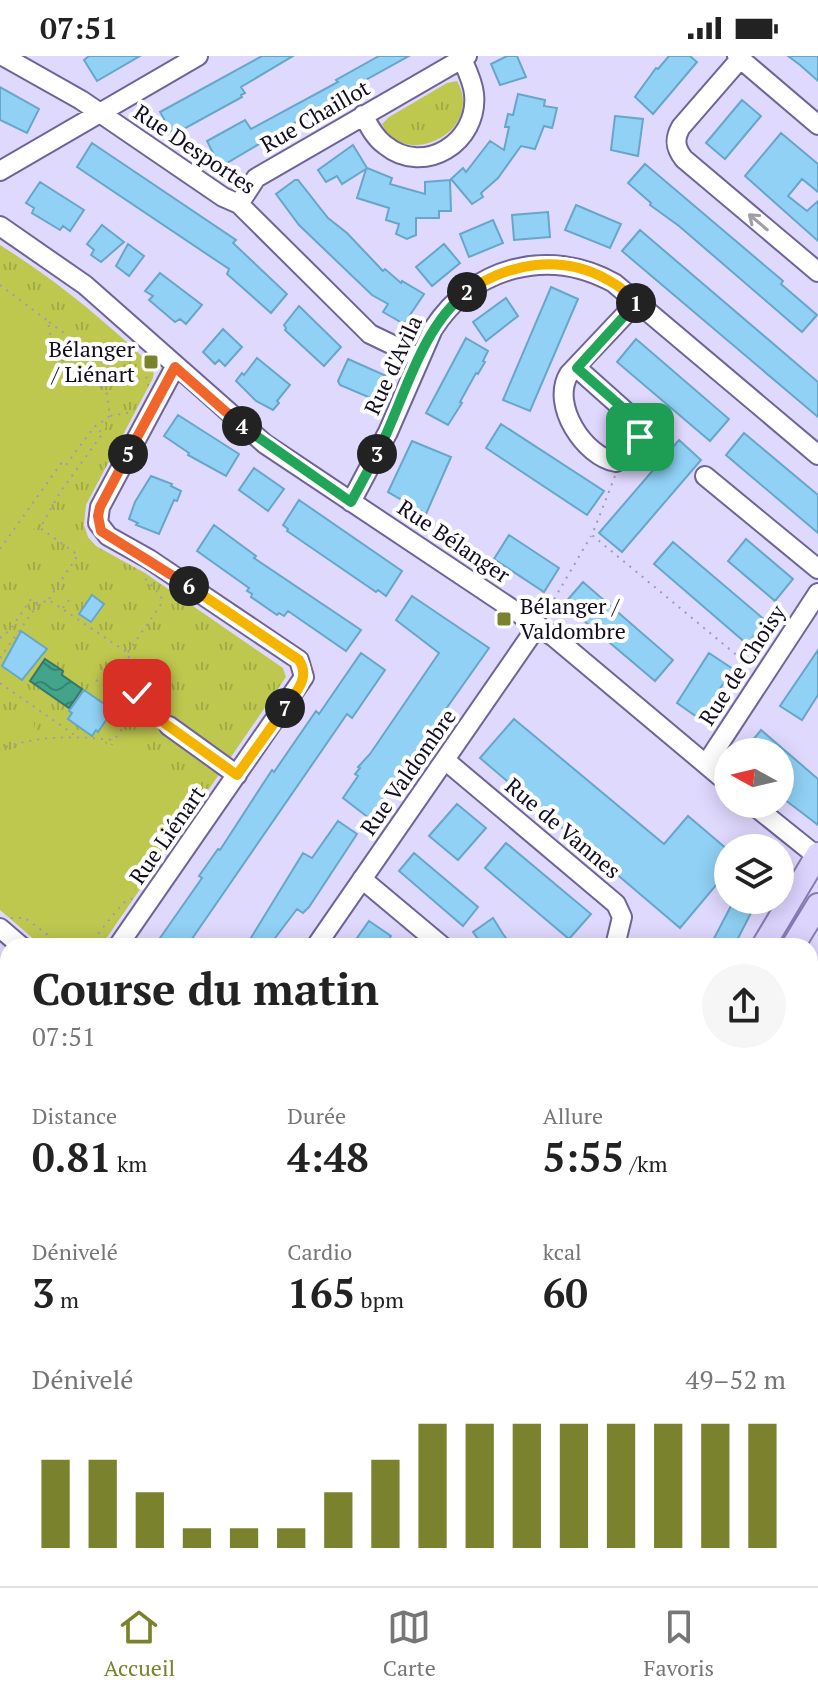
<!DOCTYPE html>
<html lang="fr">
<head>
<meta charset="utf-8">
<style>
  body { margin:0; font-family:"PT Serif",serif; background:#f6f6f6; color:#222; height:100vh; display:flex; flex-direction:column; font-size:30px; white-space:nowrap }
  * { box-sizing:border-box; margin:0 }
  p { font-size:26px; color:#767676 }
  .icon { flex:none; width:44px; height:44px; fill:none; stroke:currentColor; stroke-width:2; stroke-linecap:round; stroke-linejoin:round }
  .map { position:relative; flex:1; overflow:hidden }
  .panel { position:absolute; left:0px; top:882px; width:818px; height:648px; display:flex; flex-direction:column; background:#fff; border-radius:24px 24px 0 0; box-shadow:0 4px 20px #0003 }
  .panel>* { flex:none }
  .needle { width:52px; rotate:278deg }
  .buttons { position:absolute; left:714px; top:682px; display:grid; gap:16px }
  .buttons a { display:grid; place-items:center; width:80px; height:80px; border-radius:50%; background:#fff; box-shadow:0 4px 20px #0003; font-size:40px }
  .pin { position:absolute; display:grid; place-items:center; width:68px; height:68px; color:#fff; margin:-34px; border-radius:16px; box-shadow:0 4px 12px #0006 }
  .km { position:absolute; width:40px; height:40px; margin:-20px; border-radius:50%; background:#222; color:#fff; font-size:22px; line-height:40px; text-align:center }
  .round { display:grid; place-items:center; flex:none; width:84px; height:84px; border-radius:42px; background:#f6f6f6 }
  .head { display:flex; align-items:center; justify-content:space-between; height:136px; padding:0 32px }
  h1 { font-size:44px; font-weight:700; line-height:60px }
  .stats { display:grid; grid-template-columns:repeat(3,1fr); gap:12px; height:136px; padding:8px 32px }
  .stats div { display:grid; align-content:center }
  .stats b { font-size:40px; font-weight:700 }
  .stats small { font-size:22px; font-weight:400 }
  .stats p { font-size:22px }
  .chart { height:224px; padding:16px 32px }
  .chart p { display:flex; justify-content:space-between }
  .chart svg { width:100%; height:144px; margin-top:8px; stroke:#7b822d; stroke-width:6 }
  .status { display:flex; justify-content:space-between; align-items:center; height:56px; padding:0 40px; background:#fff; direction:ltr }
  .status svg { height:22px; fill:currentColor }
  .tabs { display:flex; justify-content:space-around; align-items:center; height:112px; border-top:2px solid #e0e0e0; background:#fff; font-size:22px; color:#767676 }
  .tabs a { display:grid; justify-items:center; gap:4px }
  .tabs .current { color:#7b822d }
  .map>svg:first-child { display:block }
</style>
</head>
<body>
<div class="status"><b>07:51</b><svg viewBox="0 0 49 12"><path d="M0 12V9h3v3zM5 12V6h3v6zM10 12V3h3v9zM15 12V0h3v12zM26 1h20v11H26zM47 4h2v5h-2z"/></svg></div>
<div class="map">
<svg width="818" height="1530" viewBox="0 0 818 1530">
  <defs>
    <pattern id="grass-tufts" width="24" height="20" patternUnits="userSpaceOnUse" patternTransform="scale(2)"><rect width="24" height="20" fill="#bec84f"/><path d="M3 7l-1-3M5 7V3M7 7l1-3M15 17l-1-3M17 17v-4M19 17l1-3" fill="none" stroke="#a2ab45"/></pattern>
    <pattern id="water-waves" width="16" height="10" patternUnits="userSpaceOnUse" patternTransform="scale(2)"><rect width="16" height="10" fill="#42a48b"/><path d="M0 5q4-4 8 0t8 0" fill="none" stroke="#368471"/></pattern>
  </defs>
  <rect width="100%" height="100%" fill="#e0d9fe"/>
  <path fill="url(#grass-tufts)" d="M457,25C486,76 403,115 382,68L389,61L447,27Z
    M0,189C56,224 107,266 154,312L153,322L86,449L84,469L88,481L96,490L145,517L283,612L286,621L101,890H42L0,854Z"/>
  <path fill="#bec84f" d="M0,233L94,301L106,371L19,495L0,500Z
    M32,656L36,679L0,686V662Z
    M71,681C131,688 158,706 196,750L93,890H47L0,852V697L30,687Z"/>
  <path fill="url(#water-waves)" stroke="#34776c" stroke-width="2" d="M45,603L63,615L62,619L82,633L69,652L30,625Z"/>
  <path fill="#90d1f5" stroke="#67a6c9" stroke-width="2" d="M89,0H140L97,25L84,4Z
    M262,0H293L241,31L245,37L241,39L242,41L173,79L160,56Z
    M379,0H409L335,41L338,45L311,60L310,58L220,111L207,85L245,64L251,73L338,26L336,24Z
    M507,0H517L526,21L500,29L491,8Z
    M669,0H690L697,6L653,58L635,41L656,12L658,13Z
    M788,0H818V25L800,9Z
    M0,31L39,53L27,77L0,64Z
    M518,38L545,44L544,50L557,52L553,69L552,72L544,70L535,93L521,90L498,122L481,137L483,141L472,148L451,123L463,112L466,116L490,85L504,94L509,71H505L508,58L513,59Z
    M742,44L761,60L725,103L706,87Z
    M615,60L643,63L638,100L611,94Z
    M781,77L818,108V136L802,123L788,140L807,155L818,145V185L745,120Z
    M92,87L236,184L233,187L287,238L271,257L227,218L229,213L77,111Z
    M353,89L367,112L392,122L390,128L425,138V126L450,124L451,155H439V162H416V179L407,183L396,178L399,168L386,164L389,152L357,142L366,113L342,128L337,120L326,126L318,114Z
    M645,108L783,225L781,228L817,259L802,276L679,170L650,149L651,147L628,127Z
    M295,124H298L328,162L347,177L383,215L385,213L401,227L402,225L424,238L404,268L383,256L388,248L372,239L299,169L276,138Z
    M40,126L84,154L70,175L63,170L60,174L32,157L34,152L26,147Z
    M576,149L621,168L610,192L565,174Z
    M548,156L550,181L514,184L512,159Z
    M493,164L503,187L469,201L460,178Z
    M102,169L124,186L101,206L91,199L94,194L87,188Z
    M640,174L818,326V361L622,195Z
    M128,188L144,200L129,220L116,210Z
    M444,188L460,207L432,230L416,211Z
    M160,217L202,249L186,268L180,263L175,266L149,244L153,240L145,235Z
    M551,231L578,243L530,355L503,344Z
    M506,242L518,260L486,285L473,266Z
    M299,250L341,291L324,310L285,274L286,272L284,269Z
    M223,273L242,291L225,310L219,304L215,308L203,296Z
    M466,282L488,295L483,305L485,306L478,318L476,317L460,346L462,347L448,369L426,357Z
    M636,283L729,363L710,385L617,306Z
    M257,302L290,329L277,345L279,347L273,354L256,345L236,325L242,317L244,319Z
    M348,303L391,322L380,346L340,329L338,325Z
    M178,359L239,398L226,420L188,399L189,397L164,380Z
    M501,368L604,435L587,459L486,392Z
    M744,377L818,439V477L726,399Z
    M679,384L701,404L622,496L599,477Z
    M412,385L451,401L426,458L388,436Z
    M254,412L284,433L268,455L239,434Z
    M151,420L172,428L171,430L181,435L177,445L174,444L159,478L136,469L138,467L129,463L135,446Z
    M299,444L402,515L386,540L378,534L376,536L287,475L288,473L283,469Z
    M214,469L256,500L254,502L361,574L346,595L288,555L284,560L279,557L277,559L251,541L252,538L247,535L249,532L197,495Z
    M509,479L559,512L544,536L494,503Z
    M746,483L793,523L775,545L728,505Z
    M673,486L766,565L747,588L654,508Z
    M583,526L673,604L655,625L564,548Z
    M92,539L104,548L91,566L79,558Z
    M412,540L489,592L369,762L343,742L358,720L355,718L360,712L358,711L370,698L439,597L396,564Z
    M21,575L47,593L22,624L2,610Z
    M818,594V639L802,664L780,650Z
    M361,597L385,614L352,662L347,658L187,890H171L160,882L202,822L199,820L218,793L220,794L272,714L274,716L316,655L319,658Z
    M709,597L733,613L700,663L677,647Z
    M84,634L113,654L98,676L96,674L92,680L68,663L72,657L69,655Z
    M514,663L664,788L688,760L728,794V815L680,872L480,702Z
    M761,674L818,723V769L780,740V696H743Z
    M457,748L486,772L458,804L429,780Z
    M338,765L357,778L309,851L303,857L297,853L269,890H246L303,797L312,802Z
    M506,787L591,858L569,883L485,812Z
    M414,797L478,851L463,870L399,815Z
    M732,848L751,857L734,890H710Z
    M493,862L503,878L512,890H483L473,876Z
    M369,865L391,880L384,890H370L357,882Z"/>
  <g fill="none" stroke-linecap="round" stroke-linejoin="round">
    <g stroke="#6f6398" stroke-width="22">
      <path id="minor" d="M3,0L81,44L223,141L239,148L370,278L420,302
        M737,0L818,69
        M740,3L681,71C674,83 675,92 684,103L818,216
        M363,59C369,70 375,82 385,89C424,121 479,86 474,38C473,26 467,14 462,3
        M0,115L198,0
        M239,148L256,122L467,0
        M0,170L85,229L265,388L554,581L728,727
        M577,312L642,370L644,374L616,406C585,401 550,349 569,318L637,246
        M705,420L818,513
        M351,446L388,376L433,273C474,210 549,191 614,227L818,399
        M169,670L237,719
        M445,704L616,848L622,861L615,890
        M706,708L818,537
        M752,748L818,801
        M362,823L442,890
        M0,872L21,890
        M118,890L304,621L299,604L149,503L108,480L98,467L100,451L175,311
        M316,890L538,569
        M0,1109L8,1098
        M810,1323L818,1279
        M0,1351L8,1339
        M238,1522L250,1530
        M40,1530L45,1522
        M457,1530L459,1522
        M771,1530L773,1522"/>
    </g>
    <g stroke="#877cb1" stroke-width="26">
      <path id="major" d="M763,890L818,798
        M793,890L818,849
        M610,1530L611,1522
        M636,1530L637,1522"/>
    </g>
    <path stroke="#a09aba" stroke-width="2" stroke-dasharray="2 6" stroke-linecap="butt" d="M0,229L48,265L53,298L106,334
      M49,266L130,325
      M102,305L110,360L132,356
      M106,328L151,321
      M615,420L592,479L751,611
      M0,493L62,406L66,409L94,371L110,360
      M49,543L78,499L40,472L61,435L103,377L94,371
      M63,552L72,540
      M546,557L591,480
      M0,582L10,574L31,543L38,548
      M128,596L162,547L161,540L143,520
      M0,602L38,548L49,544L128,597L139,649L114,684C74,680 38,679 0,693
      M96,624L136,652
      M0,627L76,680
      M140,649L158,662
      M11,862H25L63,890
      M93,884L101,890
      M88,890L123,847L133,842"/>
    <use href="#minor" stroke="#fff" stroke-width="18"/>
    <use href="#major" stroke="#ddd4fe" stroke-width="22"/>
  </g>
  <defs><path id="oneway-shaft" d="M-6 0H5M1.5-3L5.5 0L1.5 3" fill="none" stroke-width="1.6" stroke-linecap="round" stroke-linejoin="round" transform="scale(2)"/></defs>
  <use stroke="#a19ea7" href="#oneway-shaft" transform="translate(758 166) rotate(-140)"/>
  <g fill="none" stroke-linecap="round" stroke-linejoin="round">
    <g stroke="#fff" stroke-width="16">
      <path id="split-1" d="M636,247L577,312L640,367L644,374L640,381"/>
    </g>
    <g stroke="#fff" stroke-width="16">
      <path id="split-2" d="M467,236C509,206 562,198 608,224C619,230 631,239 636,247"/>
    </g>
    <g stroke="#fff" stroke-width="16">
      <path id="split-3" d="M377,398C404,345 420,272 467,236"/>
    </g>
    <g stroke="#fff" stroke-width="16">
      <path id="split-4" d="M242,370L351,446L377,398"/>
    </g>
    <g stroke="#fff" stroke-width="16">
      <path id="split-5" d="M128,398L175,311L242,370"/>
    </g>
    <g stroke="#fff" stroke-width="16">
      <path id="split-6" d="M128,398L100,451L98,460L101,475L189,530"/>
    </g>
    <g stroke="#fff" stroke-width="16">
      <path id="split-7" d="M189,530L299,604C311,622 295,637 285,652"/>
    </g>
    <g stroke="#fff" stroke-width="16">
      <path id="split-8" d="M137,637L139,649L237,719L285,652"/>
    </g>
    <use href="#split-1" stroke="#22a559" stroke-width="10"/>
    <use href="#split-2" stroke="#f5b400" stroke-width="10"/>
    <use href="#split-3" stroke="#22a559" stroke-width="10"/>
    <use href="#split-4" stroke="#22a559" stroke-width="10"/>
    <use href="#split-5" stroke="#f0652b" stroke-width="10"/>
    <use href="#split-6" stroke="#f0652b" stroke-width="10"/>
    <use href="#split-7" stroke="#f5b400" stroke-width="10"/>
    <use href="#split-8" stroke="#f5b400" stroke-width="10"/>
  </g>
  <g fill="#7b822d" stroke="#fff" stroke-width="3">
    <rect x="143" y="298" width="16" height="16" rx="4"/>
    <rect x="496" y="555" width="16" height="16" rx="4"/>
  </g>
  <g text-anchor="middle" stroke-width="8" stroke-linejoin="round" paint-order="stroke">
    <g font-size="22" fill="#130d22" stroke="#fff">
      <text transform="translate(315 60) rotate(-30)" y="8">Rue Chaillot</text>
      <text transform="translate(195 93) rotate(34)" y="8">Rue Desportes</text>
      <text transform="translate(393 309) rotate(-65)" y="8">Rue d'Avila</text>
      <text transform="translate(454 485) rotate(34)" y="8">Rue Bélanger</text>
      <text transform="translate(742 609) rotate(-57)" y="8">Rue de Choisy</text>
      <text transform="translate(408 716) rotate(-55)" y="8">Rue Valdombre</text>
      <text transform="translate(563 772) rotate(40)" y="8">Rue de Vannes</text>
      <text transform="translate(167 779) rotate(-55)" y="8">Rue Liénart</text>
    </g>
    <g font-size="22" fill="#130d22" stroke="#fff" text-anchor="end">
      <text x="135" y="301">Bélanger<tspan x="135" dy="25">/ Liénart</tspan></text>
      <text x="520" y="558" text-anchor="start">Bélanger /<tspan x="520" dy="25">Valdombre</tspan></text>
    </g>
  </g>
</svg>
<div class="buttons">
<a><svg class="needle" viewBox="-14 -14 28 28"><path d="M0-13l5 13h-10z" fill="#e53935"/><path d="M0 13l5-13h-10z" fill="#767676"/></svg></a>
<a><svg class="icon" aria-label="layers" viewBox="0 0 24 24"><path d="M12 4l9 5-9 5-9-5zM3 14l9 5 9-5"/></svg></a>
</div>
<div class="pin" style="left:640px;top:381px;background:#1e9e55"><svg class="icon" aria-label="arrive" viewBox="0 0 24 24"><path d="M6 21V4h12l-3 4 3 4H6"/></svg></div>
<div class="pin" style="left:137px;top:637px;background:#d93025"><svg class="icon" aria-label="check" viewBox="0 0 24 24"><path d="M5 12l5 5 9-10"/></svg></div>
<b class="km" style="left:636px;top:247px">1</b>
<b class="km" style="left:467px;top:236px">2</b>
<b class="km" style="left:377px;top:398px">3</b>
<b class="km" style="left:242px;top:370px">4</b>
<b class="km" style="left:128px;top:398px">5</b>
<b class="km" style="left:189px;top:530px">6</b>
<b class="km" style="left:285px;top:652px">7</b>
<section class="panel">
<div class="head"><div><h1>Course du matin</h1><p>07:51</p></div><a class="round"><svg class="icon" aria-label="share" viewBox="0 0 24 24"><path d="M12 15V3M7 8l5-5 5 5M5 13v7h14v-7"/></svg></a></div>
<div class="stats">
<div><p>Distance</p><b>0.81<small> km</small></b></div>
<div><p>Durée</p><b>4:48</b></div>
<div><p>Allure</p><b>5:55<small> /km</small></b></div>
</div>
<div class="stats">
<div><p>Dénivelé</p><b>3<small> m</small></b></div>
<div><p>Cardio</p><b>165<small> bpm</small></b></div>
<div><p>kcal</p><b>60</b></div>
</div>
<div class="chart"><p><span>Dénivelé</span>49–52 m</p>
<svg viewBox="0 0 160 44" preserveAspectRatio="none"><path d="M5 44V17M15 44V17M25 44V27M35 44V38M45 44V38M55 44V38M65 44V27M75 44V17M85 44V6M95 44V6M105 44V6M115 44V6M125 44V6M135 44V6M145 44V6M155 44V6"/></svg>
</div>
</section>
</div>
<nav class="tabs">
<a class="current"><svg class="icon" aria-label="home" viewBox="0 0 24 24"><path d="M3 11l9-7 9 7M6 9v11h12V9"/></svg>Accueil</a>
<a><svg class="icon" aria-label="map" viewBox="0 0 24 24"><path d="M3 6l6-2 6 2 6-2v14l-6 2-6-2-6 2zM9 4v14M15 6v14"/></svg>Carte</a>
<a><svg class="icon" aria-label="saved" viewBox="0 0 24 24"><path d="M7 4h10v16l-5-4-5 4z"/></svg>Favoris</a>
</nav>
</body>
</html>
